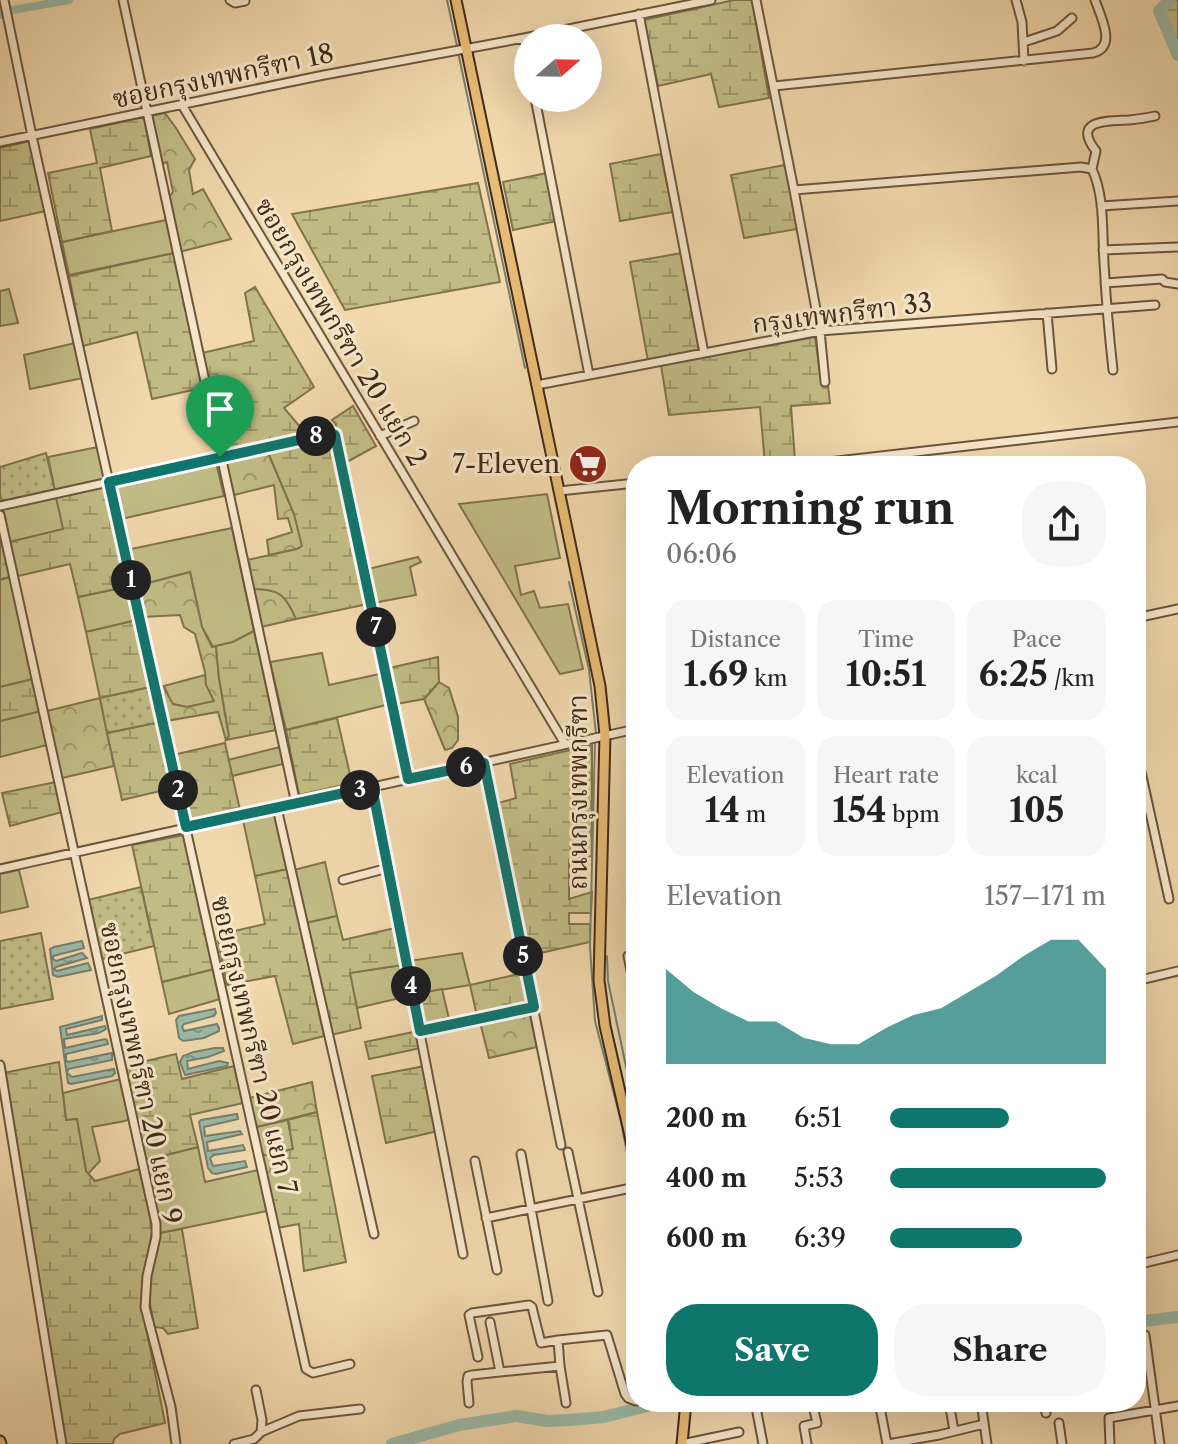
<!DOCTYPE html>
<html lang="en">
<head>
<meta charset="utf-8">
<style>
  body { margin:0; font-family:"Libre Caslon Text","Noto Serif Thai",serif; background:#f6f6f6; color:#222; height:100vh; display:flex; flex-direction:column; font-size:30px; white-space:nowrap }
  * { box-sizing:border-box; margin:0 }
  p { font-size:26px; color:#767676 }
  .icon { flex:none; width:44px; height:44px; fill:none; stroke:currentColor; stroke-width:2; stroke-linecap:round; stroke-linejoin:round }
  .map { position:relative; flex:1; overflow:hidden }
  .side { position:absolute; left:626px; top:456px; width:520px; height:956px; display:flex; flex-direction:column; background:#fff; border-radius:32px; box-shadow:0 8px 32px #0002 }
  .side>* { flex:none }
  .needle { width:52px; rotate:70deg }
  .controls { position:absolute; left:514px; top:24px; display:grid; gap:16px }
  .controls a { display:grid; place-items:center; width:88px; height:88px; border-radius:50%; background:#fff; box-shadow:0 8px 32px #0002; font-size:40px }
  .pin { position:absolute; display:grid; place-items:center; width:68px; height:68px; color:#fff; margin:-82px -34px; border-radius:50% 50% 50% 0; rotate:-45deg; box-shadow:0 0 8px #0007 }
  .pin .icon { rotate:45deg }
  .km { position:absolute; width:40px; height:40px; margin:-20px; border-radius:50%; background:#222; color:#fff; font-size:22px; line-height:40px; text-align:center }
  .round { display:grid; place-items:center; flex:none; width:84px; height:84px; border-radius:32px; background:#f6f6f6 }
  .head { display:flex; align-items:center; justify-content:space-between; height:136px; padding:0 40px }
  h1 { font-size:44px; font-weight:700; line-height:60px }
  .figures { display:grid; grid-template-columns:repeat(3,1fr); gap:12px; height:136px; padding:8px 40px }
  .figures div { display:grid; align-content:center; border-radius:20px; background:#f6f6f6; text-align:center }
  .figures b { font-size:34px; font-weight:700 }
  .figures small { font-size:22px; font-weight:400 }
  .figures p { font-size:22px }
  .chart { height:224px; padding:16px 40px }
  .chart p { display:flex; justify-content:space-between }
  .chart svg { width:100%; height:144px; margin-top:8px; fill:#0f766e; opacity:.7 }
  .action { display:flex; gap:16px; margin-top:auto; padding:16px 40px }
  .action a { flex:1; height:92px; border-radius:32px; background:#0f766e; color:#fff; font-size:32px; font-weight:700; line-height:92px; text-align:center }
  .action a+a { background:#f6f6f6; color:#222 }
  ul { padding:0 40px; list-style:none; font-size:26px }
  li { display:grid; grid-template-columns:128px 96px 1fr; align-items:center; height:60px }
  li i { height:20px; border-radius:10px; background:#0f766e }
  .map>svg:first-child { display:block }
</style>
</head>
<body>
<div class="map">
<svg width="1178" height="1444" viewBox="0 0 1178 1444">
  <defs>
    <pattern id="forest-crowns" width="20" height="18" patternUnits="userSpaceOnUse" patternTransform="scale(2)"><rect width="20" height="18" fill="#c1bc85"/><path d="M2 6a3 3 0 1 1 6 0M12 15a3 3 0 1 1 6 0" fill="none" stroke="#9e996c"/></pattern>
    <pattern id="wetland-marsh" width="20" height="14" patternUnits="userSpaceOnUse" patternTransform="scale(2)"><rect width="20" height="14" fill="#c1bc85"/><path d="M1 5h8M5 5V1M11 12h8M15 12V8" fill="none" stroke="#9e996c"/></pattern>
    <pattern id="park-dots" width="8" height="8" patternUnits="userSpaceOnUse" patternTransform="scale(2)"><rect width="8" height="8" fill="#c1bc85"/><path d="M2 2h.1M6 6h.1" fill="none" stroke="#9e996c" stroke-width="1.8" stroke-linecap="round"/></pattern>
    <pattern id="water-ripples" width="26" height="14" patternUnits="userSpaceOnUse" patternTransform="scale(2)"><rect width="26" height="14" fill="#9bbaa8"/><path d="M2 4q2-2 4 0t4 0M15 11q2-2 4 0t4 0" fill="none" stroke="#809788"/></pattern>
  </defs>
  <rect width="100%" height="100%" fill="#f1d8ad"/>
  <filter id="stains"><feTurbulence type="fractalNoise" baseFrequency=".0025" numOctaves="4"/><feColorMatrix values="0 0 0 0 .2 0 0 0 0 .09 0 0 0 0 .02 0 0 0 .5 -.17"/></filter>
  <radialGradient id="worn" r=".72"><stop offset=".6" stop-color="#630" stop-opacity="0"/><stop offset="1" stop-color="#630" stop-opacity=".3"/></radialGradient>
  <path fill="#c1bc85" stroke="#81734e" stroke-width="2" d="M166,220L174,253L69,275L62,242Z
    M9,289L18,323L0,326V291Z
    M75,343L83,378L30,389L24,355Z
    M98,447L105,475L102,481L55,491L48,457Z
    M216,463L224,496L121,519L113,485Z
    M547,494L560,558L515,566L521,595L534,591L540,608L568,604L583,669L560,674L459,504Z
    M56,497L64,529L10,542L3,508Z
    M232,528L254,631L233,642L213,647L202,627L190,572L137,586L131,549Z
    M418,557L421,562L410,567L416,595L373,603L368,569Z
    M10,577L33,679L0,687V580Z
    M130,586L137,620L86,632L78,597Z
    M322,653L329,685L384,673L390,704L286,730L270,662Z
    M205,675L207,685L215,702L187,707L172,704L164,686Z
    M41,711L47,745L0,757V721Z
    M280,747L283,764L232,776L228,760Z
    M275,812L288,869L255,876L243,820Z
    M325,862L337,916L306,923L294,870Z
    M19,870L28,907L0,913V874Z
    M462,953L470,985L417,994L409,961Z
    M402,965L409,996L357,1008L349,973Z
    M214,969L220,999L169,1014L162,982Z
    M121,1079L130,1119L125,1121L92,1127L100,1161L88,1174L86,1171L76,1119L66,1121L63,1093Z
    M288,1120L293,1149L262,1156L256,1127Z
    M198,1147L205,1182L258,1170L267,1211L160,1233L146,1160Z"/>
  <path fill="url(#forest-crowns)" stroke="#81734e" stroke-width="2" d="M165,113L176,128L195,159L189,170L193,194L203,189L231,239L179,252L167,200L173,192L167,162L160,164L149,116Z
    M267,450L294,514L302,542V546L297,549L269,555L267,540L292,532L288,518L278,519L274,485L234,495L225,459Z
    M190,572L202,627L212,647L216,646L219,678L229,736L226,740L218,712L166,721L157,689L163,686L173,704L187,707L214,701L206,685L205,672L195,634L184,627L180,615L143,617L137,586Z
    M253,589C279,588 286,595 296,619L261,627Z
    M439,682L449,688L458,717V740L452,748L445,750L424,699Z
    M100,698L114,766L62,778L47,711Z
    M529,1011L537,1047L489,1058L480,1022Z
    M312,1082L317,1112L256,1127L249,1098Z"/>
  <path fill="url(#wetland-marsh)" stroke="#81734e" stroke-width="2" d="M734,0H752L769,98L719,107L711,74L658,86L644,20Z
    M1176,0H1178V46L1165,17L1164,10Z
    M144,117L151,156L100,168L112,231L62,242L48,173L97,163L90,129Z
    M30,141L46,211L0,221V148Z
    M661,154L673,212L620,221L610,164Z
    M785,165L797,229L744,238L731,175Z
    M547,173L557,221L513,230L503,182Z
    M478,183L500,282L345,310L292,214Z
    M174,253L202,388L152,399L137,332L83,346L69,276Z
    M682,253L699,350L648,361L630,262Z
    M255,287L314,387L284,408L307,435L229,452L222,450L202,353L254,341L245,293Z
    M815,337L822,386H828L830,403L791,406L795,461L765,464L760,407L669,415L661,365Z
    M353,406L376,446L345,463L335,431L336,424L332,420Z
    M329,437L334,440L368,604L296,619C286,595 279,589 253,589L247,560L297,549L302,546L294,514L267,450Z
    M107,485L130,586L78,597L70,564L18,576L10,542L63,529L56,497Z
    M137,620L151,687L100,698L86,632Z
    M254,631L276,730L226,740L229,736L219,678L216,646L233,642Z
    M438,657L439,682L424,699L396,704L389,668Z
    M33,679L41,711L0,721V687Z
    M337,718L352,783L299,795L286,730Z
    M160,722L173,788L122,800L107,733Z
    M225,743L240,810L188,820L173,755Z
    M592,745V856L569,860V899L592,892L591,913H569V924H590V942L527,956L495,804L516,798L510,764Z
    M56,782L62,812L10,826L2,793Z
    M184,835L214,969L162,982L132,845Z
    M288,869L324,1036L293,1044L275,976L227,985L217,935L265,924L255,876Z
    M337,916L343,940L395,928L402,965L350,973L361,1028L331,1035L306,923Z
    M523,973L529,1006L477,1016L470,985Z
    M442,989L450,1023L424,1027L417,994Z
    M418,1031L421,1048L369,1059L365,1042Z
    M176,1054L182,1079L234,1066L243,1103L190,1115L198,1147L146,1160L125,1066Z
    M59,1062L66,1120L77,1119L86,1171L95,1181L139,1169L153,1227L142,1285V1307L165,1423L120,1434L114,1439L113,1444H64L3,1073Z
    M425,1066L438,1131L386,1143L372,1076Z
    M317,1112L346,1262L304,1271L299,1224L277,1228L262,1156L293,1149L288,1120Z
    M182,1229L198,1328L168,1334L163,1328L154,1327L148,1292L151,1266L160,1233Z"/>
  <path fill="url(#park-dots)" stroke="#81734e" stroke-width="2" d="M46,453L55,491L2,502L0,494V467Z
    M0,536L10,577L0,579Z
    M151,687L160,722L107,733L100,698Z
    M141,887L154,946L102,959L88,900Z
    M41,933L53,999L0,1009V941Z"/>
  <path fill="url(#water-ripples)" stroke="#77806e" stroke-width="2" d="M82,941L84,948L53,956V959L56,961L82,953L87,958L56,967L54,969L57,971L88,963L91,970L58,977L53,975L50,949L54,947Z
    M215,1009L216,1013L214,1016L184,1024L182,1027L184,1031L217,1024L219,1028V1031L204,1038L183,1041L179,1038L176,1020L179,1016Z
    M102,1016V1020L66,1029L67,1035L105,1026L106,1029L99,1033L64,1039L65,1048L105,1039L107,1040L108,1044L66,1054V1060L68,1062L112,1053V1060L68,1069L67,1073L72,1077L114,1069L115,1073L112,1076L71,1084L68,1083L60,1027Z
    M215,1048H223L224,1051L208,1057L187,1061L188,1069L219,1061L228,1063L227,1066L185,1075L180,1062L183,1056L194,1052Z
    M237,1114L238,1119L204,1127L205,1136L240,1131L242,1134L207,1142L208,1151L243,1145L245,1150L214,1155L210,1158L213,1166L245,1161L247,1167L216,1174L212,1173L208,1168L199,1122L201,1120Z"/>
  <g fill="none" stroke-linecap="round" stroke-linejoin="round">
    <path stroke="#77806e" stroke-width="2" d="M447,0L457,46
      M458,52L525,368
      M569,582L589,670L596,734
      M595,741L590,947L595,1021L621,1121L633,1185
      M607,956L608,981L636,1114
      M634,1192L636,1200"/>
    <path stroke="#9bbaa8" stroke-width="8" d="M0,15L13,10L69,0"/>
    <path stroke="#9bbaa8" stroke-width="12" d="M1170,0L1159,11L1178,55
      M1136,1322L1178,1317
      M392,1444L459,1425L517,1416L547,1421L569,1420L604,1417L651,1405L655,1402"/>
    <g stroke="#6d563c" stroke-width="11">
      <path id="minor" d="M4,0L32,136L306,1369L313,1373L350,1364
        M123,0L296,804
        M230,0L235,3L245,1
        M756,0L794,190L820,331L825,382
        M1016,0L1022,22L1024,61
        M639,14L704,353
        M524,38L528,59
        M1024,42L1057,31L1072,18
        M774,86L1093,53C1117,47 1101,17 1095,0
        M535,98L589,375
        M182,105L565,744
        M0,142L324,75L524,38L711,0
        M1092,169L1096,151C1071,119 1108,121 1129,120C1138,119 1146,118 1155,116
        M794,190L1081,167L1092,169C1105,197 1102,232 1104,263C1106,299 1109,334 1113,370
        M1101,206L1178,201
        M1103,250L1177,247
        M1105,283L1162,279L1165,282L1178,284
        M1047,313L1052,369
        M537,385L820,331L1155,305
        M380,436L414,421
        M793,466L1178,422
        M559,491L636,483
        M0,506L331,433L335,435L408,779
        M0,515L156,1224V1237L147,1276L145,1307L171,1407L176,1444
        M1136,618L1178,609
        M1136,749L1169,899
        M484,763L561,1145
        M372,787L463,1254
        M277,808L374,1234
        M0,869L636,729
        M343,880L388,868
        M636,952L628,956L636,996
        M1136,981L1178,971
        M420,1031L534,1007
        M0,1065L62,1444
        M568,1152L598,1292
        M521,1154L548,1301
        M475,1161L497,1270
        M486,1218L636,1187
        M1136,1265L1178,1255
        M490,1322L500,1372L560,1366L558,1340L607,1335L625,1394L628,1398L636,1401
        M1145,1335L1160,1444
        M478,1357L469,1315L472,1313L529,1305L532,1307L541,1343L558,1340
        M560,1366L566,1403
        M755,1402L763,1444
        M879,1402L887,1444
        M949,1402L954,1431
        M981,1402L987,1444
        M1044,1402L1046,1413
        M469,1403L467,1382L468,1376L472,1375L500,1372
        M1059,1423L1062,1444
        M261,1432L299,1416L360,1409
        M234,1444L254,1439L261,1432L262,1420L256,1390
        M682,1444L739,1432
        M807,1444L804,1426L817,1423L812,1402
        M888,1444L939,1435L984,1424
        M1110,1444L1109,1418L1178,1406"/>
    </g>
    <g stroke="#412a17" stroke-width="13">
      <path id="major" d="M456,0L600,686L605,735L599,980L605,1026L636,1162
        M0,1441L1,1444
        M682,1444L686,1402"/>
    </g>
    <use href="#minor" stroke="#f6e6ca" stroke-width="7"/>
    <use href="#major" stroke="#e8bc76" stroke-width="9"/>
  </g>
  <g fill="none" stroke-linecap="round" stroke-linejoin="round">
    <g stroke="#fff" stroke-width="16">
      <path id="route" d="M331,433L335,435L336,440L408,779L484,763L534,1007L420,1031L372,787L186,827L109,482Z"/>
    </g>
    <use href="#route" stroke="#0f766e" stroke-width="10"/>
  </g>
  <defs>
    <g id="supermarket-disc" transform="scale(2)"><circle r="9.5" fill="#8f2418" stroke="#f6e6ca"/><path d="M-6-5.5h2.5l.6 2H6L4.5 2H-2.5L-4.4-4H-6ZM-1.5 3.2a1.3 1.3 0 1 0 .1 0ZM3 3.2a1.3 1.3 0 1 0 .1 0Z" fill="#fff"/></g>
  </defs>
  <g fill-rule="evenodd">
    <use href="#supermarket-disc" x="588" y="464"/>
  </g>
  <g text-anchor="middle" stroke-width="6" stroke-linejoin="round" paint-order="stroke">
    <g font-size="26" fill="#412a17" stroke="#f6e6ca">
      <text transform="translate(223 76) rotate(-12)" y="9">ซอยกรุงเทพกรีฑา 18</text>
      <text transform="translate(842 313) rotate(-7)" y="9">กรุงเทพกรีฑา 33</text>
      <text transform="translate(341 332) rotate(59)" y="9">ซอยกรุงเทพกรีฑา 20 แยก 2</text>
      <text transform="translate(578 792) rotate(-90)" y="9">ถนนกรุงเทพกรีฑา</text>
      <text transform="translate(254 1045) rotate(77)" y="9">ซอยกรุงเทพกรีฑา 20 แยก 7</text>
      <text transform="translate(141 1073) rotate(78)" y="9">ซอยกรุงเทพกรีฑา 20 แยก 9</text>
    </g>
    <g font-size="26" fill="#412a17" stroke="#f6e6ca" text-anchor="end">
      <text x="560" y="473">7-Eleven</text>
    </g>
  </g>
  <rect width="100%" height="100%" filter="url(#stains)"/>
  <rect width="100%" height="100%" fill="url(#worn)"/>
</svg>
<div class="controls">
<a><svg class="needle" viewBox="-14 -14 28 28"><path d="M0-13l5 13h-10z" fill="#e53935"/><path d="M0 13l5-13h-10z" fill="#767676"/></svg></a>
</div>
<div class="pin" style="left:220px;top:457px;background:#1e9e55"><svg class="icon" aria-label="arrive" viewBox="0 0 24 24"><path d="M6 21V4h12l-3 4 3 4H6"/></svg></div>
<b class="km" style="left:131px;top:580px">1</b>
<b class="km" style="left:178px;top:790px">2</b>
<b class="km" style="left:360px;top:790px">3</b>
<b class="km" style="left:411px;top:986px">4</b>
<b class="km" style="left:523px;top:956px">5</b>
<b class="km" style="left:466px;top:767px">6</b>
<b class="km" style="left:376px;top:627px">7</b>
<b class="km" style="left:316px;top:436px">8</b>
<section class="side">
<div class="head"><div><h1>Morning run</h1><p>06:06</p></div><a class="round"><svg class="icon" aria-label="share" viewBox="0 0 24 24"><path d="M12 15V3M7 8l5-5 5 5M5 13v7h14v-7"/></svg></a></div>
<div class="figures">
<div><p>Distance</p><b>1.69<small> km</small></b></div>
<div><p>Time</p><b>10:51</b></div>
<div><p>Pace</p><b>6:25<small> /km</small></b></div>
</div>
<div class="figures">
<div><p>Elevation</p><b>14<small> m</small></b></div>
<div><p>Heart rate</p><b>154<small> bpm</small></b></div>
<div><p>kcal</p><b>105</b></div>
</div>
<div class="chart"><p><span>Elevation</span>157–171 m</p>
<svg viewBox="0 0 160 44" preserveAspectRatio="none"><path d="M0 44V15L10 22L20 27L30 31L40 31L50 36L60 38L70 38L80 33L90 29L100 27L110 22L120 17L130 11L140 6L150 6L160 15V44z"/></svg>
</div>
<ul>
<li><b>200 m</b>6:51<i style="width:55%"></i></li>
<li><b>400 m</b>5:53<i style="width:100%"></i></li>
<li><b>600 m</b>6:39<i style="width:61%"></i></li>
</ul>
<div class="action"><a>Save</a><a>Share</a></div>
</section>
</div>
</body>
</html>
